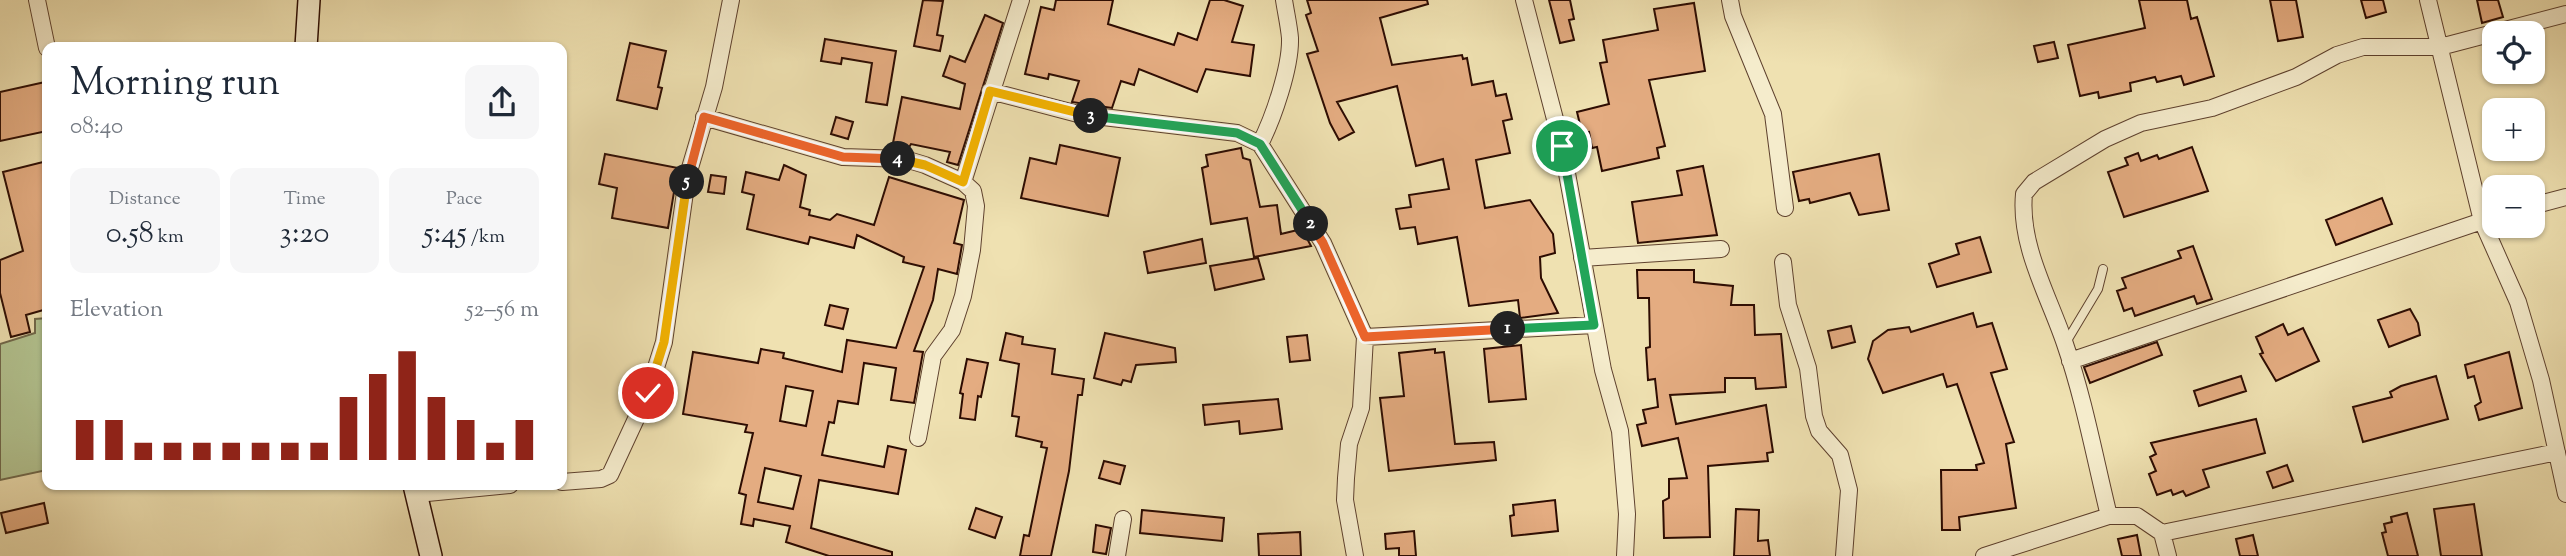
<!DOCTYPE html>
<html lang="en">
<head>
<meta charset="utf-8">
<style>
  body { margin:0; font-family:"Sorts Mill Goudy",serif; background:#f6f6f7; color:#1f2937; height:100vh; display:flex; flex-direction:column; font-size:26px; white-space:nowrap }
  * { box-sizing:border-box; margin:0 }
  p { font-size:23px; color:#747a83 }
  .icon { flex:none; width:38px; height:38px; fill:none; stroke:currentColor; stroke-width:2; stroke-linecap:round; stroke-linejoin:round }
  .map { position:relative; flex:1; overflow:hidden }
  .details { position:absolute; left:42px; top:42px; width:525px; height:448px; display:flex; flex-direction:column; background:#fff; border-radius:14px; box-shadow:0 2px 5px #0004 }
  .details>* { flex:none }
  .controls { position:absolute; left:2482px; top:21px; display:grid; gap:14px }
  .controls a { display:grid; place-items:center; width:63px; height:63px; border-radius:14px; background:#fff; box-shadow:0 2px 5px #0004; font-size:35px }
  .pin { position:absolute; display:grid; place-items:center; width:60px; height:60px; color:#fff; margin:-30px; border:4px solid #fff; border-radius:50%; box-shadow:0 2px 7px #0007 }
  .km { position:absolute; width:35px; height:35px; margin:-18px; border-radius:50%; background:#222; color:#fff; font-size:19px; line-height:35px; text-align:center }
  .round { display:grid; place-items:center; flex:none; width:74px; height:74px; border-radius:14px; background:#f6f6f7 }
  .summary { display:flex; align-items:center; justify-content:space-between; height:119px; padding:0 28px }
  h1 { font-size:38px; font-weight:600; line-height:52px }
  .stats { display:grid; grid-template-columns:repeat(3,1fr); gap:10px; height:119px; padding:7px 28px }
  .stats div { display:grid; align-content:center; border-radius:14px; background:#f6f6f7; text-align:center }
  .stats b { font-size:30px; font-weight:600 }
  .stats small { font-size:19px; font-weight:400 }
  .stats p { font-size:19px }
  .chart { height:196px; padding:14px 28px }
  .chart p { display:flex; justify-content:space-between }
  .chart svg { width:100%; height:126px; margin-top:7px; stroke:#8f2418; stroke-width:6 }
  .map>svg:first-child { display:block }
</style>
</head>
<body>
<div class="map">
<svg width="2566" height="556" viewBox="0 0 2566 556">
  <rect width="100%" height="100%" fill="#efe1b1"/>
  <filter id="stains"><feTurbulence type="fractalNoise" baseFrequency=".00286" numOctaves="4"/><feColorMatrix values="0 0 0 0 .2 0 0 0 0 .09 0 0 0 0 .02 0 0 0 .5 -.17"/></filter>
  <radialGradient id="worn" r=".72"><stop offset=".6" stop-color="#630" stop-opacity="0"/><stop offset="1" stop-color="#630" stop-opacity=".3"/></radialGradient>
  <path fill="#b3c491" stroke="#70684a" stroke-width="2" d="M47,318V470L0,480V344L35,333V319Z"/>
  <path fill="#e4ac81" stroke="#2d0c02" stroke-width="2" fill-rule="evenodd" d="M923,0L943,1L937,35L943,36L940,51L914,46Z
    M1056,0H1113L1108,24L1174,45L1178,33L1197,40L1210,0H1224L1243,6L1232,42L1254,45L1250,76L1206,69L1197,92L1139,69L1134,85L1121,81L1112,108L1072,102L1079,81L1049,74L1048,79L1025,74L1041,7L1054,10Z
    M1307,0H1427L1428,4L1380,18L1392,65L1462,55L1463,59L1467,58L1472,85L1493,81L1496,96L1506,94L1512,119L1503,121L1510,153L1476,160L1485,208L1530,200L1553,234L1555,253L1540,257L1541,278L1558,313L1520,318L1518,300L1469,306L1457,237L1418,244L1415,227L1400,229L1396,209L1411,207L1409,195L1449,189L1443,159L1416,166L1397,86L1337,102L1354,132L1339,140L1330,123L1307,54L1318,51L1306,15L1311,13Z
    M1549,0H1570L1574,19L1569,20L1574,40L1560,43Z
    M2139,0H2187L2191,19L2197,17L2214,76L2184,85L2181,76L2157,82L2155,77L2130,83L2131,91L2099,98L2098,92L2080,96L2068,45L2145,28Z
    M2270,0H2296L2303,37L2278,41Z
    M2361,0H2383L2386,12L2366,18Z
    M2477,0H2498L2503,17L2482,23Z
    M1694,3L1705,71L1649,80L1665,146L1657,148L1659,158L1602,171L1597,147L1592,148L1589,132L1582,133L1577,112L1609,104L1600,63L1607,62L1603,40L1658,30L1654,9Z
    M985,15L1003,23L958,165L947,162L950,152L911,144L908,149L902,148L893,143L902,97L960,109L965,84L943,76L950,56L965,62Z
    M825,39L896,51L887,105L866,102L872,63L842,58L841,64L821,61Z
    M2054,42L2058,58L2038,62L2034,46Z
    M630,43L666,51L658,87L662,88L657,109L617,100Z
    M45,82L47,131L0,141V92Z
    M836,117L853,122L848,139L831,134Z
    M1060,145L1120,158L1108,216L1021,198L1030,158L1056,164Z
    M2192,147L2208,191L2124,217L2108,172L2128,165L2125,158L2138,153L2141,161L2157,155L2159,159Z
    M1241,148L1243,158L1250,160L1260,207L1277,205L1281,234L1302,229L1311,246L1254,257L1247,218L1211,224L1202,168L1208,166L1206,155Z
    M605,154L678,168L668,228L612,218L617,188L599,184Z
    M1879,154L1889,210L1859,215L1850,193L1810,203L1809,199L1799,201L1793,172Z
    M47,161V309L26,315L30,332L11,337L0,293V260L23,251L3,172Z
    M784,165L806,175L800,207L810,210L809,215L830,220L837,214L874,225L889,177L964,200L954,243L962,245L957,274L938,269L933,300L914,351L923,352L914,403L891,400L896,368L864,363L858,404L838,401L834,423L829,422L822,455L884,467L888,446L906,450L898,494L819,480L811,528L892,552V556H829L786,542L790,526L754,519L753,526L741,524L746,495L739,493L753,433L745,432L747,425L683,414L693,352L758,363L761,349L784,353L783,358L842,372L847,340L896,348L924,267L903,262L904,257L857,235L854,248L810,237L808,244L747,229L754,195L742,192L746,172L779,180ZM786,386L813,391L806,426L780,421ZM765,468L801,476L793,509L758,502Z
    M1703,166L1717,235L1638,243L1632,202L1682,195L1677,171Z
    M711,175L726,177L724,194L708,192Z
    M2382,198L2392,224L2336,245L2326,220Z
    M1980,237L1991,272L1937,287L1929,264L1959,254L1956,244Z
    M1202,239L1206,263L1148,273L1144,252Z
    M2193,246L2212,299L2197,304L2194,296L2135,316L2132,308L2124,311L2117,291L2126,288L2122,278L2181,258L2178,251Z
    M1258,258L1264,279L1215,290L1210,266Z
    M1637,270H1694V282L1733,286L1731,305H1754L1755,335L1781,334L1786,387L1756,389L1755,378H1725V392L1670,395L1676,424L1766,405L1773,452L1767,453L1768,461L1708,466L1710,537L1664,538L1663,501L1669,498V479L1687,478L1678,438L1642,446L1637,425L1646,423L1643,410L1658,407L1655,379L1648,380L1646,348L1650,347L1649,298H1638Z
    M830,305L848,309L843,329L825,325Z
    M2410,309L2418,323L2420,335L2389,347L2378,320Z
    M1973,313L1977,327L1992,323L2007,369L1991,373L2014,442L2006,444L2016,508L1959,517L1960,530H1942L1941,470H1977L1976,465L1984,463L1957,384L1947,387L1943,374L1883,393L1868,359L1873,341L1888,330L1909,327L1911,332Z
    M2283,324L2288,335L2303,328L2319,361L2276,381L2260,354L2263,353L2256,337Z
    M1851,326L1855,342L1832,348L1828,331Z
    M1006,333L1023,337L1022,344L1055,349L1052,374L1084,379L1082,395H1078L1069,471L1051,556H1020L1024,535L1029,536L1047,448L1041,447L1042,442L1016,436L1019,417L1012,416L1019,364L1000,360Z
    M1105,333L1175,348L1176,362L1136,365L1131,382L1123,380L1121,385L1094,378Z
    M1307,335L1310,360L1290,362L1287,337Z
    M2157,342L2162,355L2090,383L2084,367Z
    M1521,345L1526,399L1489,402L1484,349Z
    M1435,349V353L1444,352L1455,444L1494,442L1496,460L1389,471L1380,398L1404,396L1399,353Z
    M2509,352L2522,408L2479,420L2475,406L2481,402L2474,376L2468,378L2465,365Z
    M967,359L988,363L981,397L978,396L975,420L960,418L963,394L960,393Z
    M2241,376L2246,391L2199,406L2194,391Z
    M2436,376L2448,419L2363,442L2353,407L2392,397L2390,392L2401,386Z
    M1278,399L1282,429L1240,434L1239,421L1205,425L1203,405Z
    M2256,419L2265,453L2203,470L2209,487L2186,496L2183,491L2173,495L2171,490L2157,495L2149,474L2156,471L2150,457L2156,454L2151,443Z
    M1104,461L1125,466L1120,484L1099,478Z
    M2287,465L2293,481L2273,488L2267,472Z
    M1555,500L1558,531L1512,536L1510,516L1514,515L1513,505Z
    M44,503L48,523L6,533L1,513Z
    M2474,504L2482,556H2441L2434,509Z
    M976,508L1002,517L995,538L969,529Z
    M1736,509L1759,510L1758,541L1768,540L1770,556H1734Z
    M1142,510L1224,518L1222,541L1140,533Z
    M2407,513L2418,556H2388L2382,533L2386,532L2384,524L2392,522L2391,517Z
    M1096,525L1111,528L1106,554L1093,552Z
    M1414,531L1416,556H1399V548L1386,549L1385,534Z
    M1300,532L1301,556H1259L1258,534Z
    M2137,535L2141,556H2122L2118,539Z
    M2253,535L2258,556H2240L2236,539Z"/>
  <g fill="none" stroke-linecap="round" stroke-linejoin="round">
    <g stroke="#5e412e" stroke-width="10">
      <path id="lane" d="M2065,344L2098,289L2103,269"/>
    </g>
    <g stroke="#5e412e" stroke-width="18">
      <path id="street" d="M37,0L47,48
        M1524,0L1562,146L1603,370L1620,431L1627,514L1625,556
        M1730,0L1733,16L1773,114L1785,208
        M990,91L1078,114L1237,133L1260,144L1323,243L1365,337L1361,408L1349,444L1346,478L1345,500L1355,556
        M704,117L843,157L905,159L925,165L963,182L973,191L976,206L972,250L963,296L952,330L933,356L918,438
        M1260,144C1273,119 1291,67 1290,38C1289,26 1286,13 1284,0
        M963,182L1021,0
        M2532,206L2566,197
        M2494,218L2482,221L2518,302L2541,380L2566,494
        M1582,258L1721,249
        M1783,262L1788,305L1808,368L1814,416L1819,431L1840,455L1849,490L1844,556
        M1365,337L1594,325
        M2070,361L2482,221L2428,0
        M562,482L601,479L610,475L648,393L664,342L687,178L714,87L731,0
        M417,494L510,485
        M2162,533L2557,452
        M1117,556L1123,519
        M1984,556L2109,516
        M2168,556L2162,533L2137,516H2109C2095,459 2084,399 2065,344C2049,296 2019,246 2024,194L2034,182L2105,139L2141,123L2212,108L2296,77L2337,55L2363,47H2440L2566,14"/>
    </g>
    <g stroke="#2d0c02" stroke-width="24">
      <path id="secondary" d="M306,47L309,0
        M414,485L431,556"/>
    </g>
    <use href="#lane" stroke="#f5eccc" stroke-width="8"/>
    <use href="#street" stroke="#f5eccc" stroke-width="16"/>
    <use href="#secondary" stroke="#f5eccc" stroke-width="21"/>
  </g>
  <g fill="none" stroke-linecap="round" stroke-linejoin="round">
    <g stroke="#fff" stroke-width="14">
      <path id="split-1" d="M1508,329L1594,325L1562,146"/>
    </g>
    <g stroke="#fff" stroke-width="14">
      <path id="split-2" d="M1311,224L1323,243L1365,337L1508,329"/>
    </g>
    <g stroke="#fff" stroke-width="14">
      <path id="split-3" d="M1091,116L1237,133L1260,144L1311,224"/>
    </g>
    <g stroke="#fff" stroke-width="14">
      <path id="split-4" d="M898,159L925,165L963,182L990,91L1091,116"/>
    </g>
    <g stroke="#fff" stroke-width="14">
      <path id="split-5" d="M687,182L704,117L843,157L898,159"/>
    </g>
    <g stroke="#fff" stroke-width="14">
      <path id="split-6" d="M648,393L664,342L687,182"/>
    </g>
    <use href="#split-1" stroke="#22a559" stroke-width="9"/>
    <use href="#split-2" stroke="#f0652b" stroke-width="9"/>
    <use href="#split-3" stroke="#22a559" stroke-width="9"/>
    <use href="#split-4" stroke="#f5b400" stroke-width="9"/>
    <use href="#split-5" stroke="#f0652b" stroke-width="9"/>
    <use href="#split-6" stroke="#f5b400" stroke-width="9"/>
  </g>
  <rect width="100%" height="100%" filter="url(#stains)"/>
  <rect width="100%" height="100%" fill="url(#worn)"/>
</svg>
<div class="controls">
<a><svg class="icon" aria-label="locate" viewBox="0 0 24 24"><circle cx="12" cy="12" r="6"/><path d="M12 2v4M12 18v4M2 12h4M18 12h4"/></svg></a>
<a>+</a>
<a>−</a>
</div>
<div class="pin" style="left:1562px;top:146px;background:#1e9e55"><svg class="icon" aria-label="arrive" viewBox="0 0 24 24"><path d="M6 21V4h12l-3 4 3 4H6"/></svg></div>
<div class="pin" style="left:648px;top:393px;background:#d93025"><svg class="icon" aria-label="check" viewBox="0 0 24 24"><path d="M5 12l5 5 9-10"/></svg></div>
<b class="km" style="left:1508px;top:329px">1</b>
<b class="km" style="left:1311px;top:224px">2</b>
<b class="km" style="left:1091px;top:116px">3</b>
<b class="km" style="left:898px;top:159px">4</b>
<b class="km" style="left:687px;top:182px">5</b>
<section class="details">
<div class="summary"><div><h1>Morning run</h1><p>08:40</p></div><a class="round"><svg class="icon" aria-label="share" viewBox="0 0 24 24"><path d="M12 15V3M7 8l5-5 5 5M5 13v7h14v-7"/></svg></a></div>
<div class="stats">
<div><p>Distance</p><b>0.58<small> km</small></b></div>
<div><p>Time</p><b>3:20</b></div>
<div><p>Pace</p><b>5:45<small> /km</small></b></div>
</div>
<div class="chart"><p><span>Elevation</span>52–56 m</p>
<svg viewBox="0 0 160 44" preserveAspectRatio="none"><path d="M5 44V30M15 44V30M25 44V38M35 44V38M45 44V38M55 44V38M65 44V38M75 44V38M85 44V38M95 44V22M105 44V14M115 44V6M125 44V22M135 44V30M145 44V38M155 44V30"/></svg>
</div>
</section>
</div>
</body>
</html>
